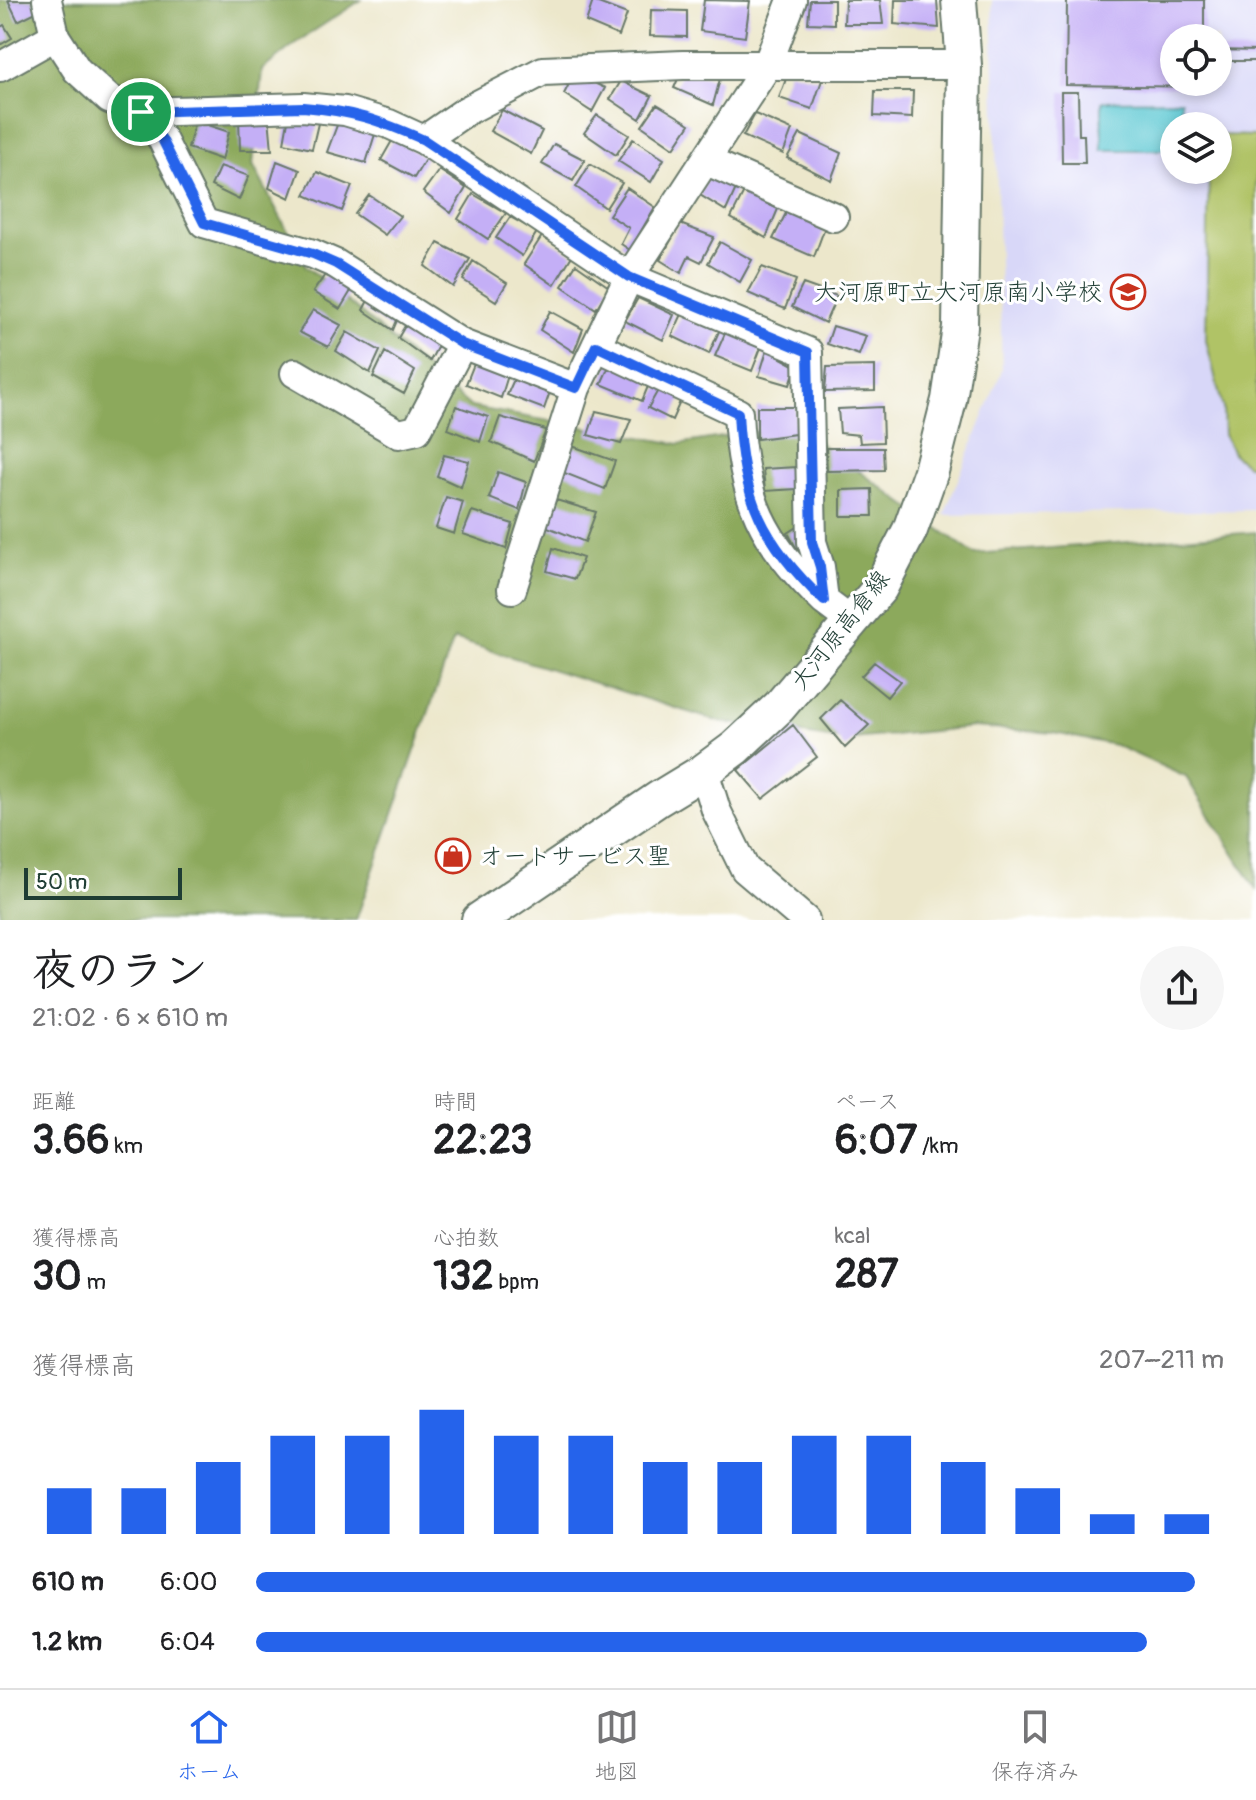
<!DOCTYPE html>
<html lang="ja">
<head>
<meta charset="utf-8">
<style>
  body { margin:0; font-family:Pangolin,"Klee One",sans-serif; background:#f6f6f6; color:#202124; height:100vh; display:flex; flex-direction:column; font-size:30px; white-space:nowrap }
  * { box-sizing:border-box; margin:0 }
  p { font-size:26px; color:#757577 }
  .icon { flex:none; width:44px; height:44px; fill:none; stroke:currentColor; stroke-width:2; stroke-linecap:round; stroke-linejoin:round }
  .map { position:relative; height:920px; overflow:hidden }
  .sheet { display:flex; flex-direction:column; background:#fff; flex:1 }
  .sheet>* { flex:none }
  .buttons { position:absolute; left:1160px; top:24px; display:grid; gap:16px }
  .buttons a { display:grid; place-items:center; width:72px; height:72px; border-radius:50%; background:#fff; box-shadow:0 4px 12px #0003; font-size:40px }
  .scale { position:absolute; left:24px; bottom:20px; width:158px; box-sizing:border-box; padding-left:8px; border:4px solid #1f3d34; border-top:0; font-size:22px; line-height:28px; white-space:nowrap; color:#1f3d34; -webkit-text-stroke:6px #fff; paint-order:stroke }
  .pin { position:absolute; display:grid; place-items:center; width:68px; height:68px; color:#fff; margin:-34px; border:4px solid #fff; border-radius:50%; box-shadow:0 2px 8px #0007 }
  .round { display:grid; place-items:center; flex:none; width:84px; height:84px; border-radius:42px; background:#f6f6f6 }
  .headline { display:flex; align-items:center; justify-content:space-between; height:136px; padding:0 32px }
  h1 { font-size:44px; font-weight:700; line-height:60px }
  .figures { display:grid; grid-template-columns:repeat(3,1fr); gap:12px; height:136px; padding:8px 32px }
  .figures div { display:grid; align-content:center }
  .figures b { font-size:40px; font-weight:700 }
  .figures small { font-size:22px; font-weight:400 }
  .figures p { font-size:22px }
  .chart { height:224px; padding:16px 32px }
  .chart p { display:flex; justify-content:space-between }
  .chart svg { width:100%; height:144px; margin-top:8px; stroke:#2563eb; stroke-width:6 }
  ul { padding:0 32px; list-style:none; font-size:26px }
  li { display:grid; grid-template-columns:128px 96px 1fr; align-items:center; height:60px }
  li i { height:20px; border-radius:10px; background:#2563eb }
  .tabs { display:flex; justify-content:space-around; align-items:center; height:112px; border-top:2px solid #e0e0e0; background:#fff; font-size:22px; color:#757577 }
  .tabs a { display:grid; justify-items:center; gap:4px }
  .tabs .on { color:#2563eb }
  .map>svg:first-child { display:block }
</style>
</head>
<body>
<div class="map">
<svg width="1256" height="920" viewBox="0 0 1256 920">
  <rect width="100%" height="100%" fill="#fff"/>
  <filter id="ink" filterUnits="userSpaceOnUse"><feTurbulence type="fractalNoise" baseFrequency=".0125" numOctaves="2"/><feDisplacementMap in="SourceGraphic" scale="16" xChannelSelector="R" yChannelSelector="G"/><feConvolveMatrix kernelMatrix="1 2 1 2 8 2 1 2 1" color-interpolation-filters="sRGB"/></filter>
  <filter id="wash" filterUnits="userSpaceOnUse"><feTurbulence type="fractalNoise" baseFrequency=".006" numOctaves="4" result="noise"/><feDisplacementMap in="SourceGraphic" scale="32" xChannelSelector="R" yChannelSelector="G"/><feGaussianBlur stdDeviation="1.8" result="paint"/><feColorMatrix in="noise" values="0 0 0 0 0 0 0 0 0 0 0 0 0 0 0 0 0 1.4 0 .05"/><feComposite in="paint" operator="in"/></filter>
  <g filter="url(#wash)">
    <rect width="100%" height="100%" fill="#ece7cb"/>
    <path fill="#d8d7f8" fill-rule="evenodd" d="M992,0H1256V510L944,515L1002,370ZM1174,38H1218V82H1174ZM1174,126H1218V170H1174Z"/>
    <path fill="#b0c366" stroke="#68804d" stroke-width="2" d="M1218,135L1256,136V466L1247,465L1234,455L1224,435L1223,408L1206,340L1209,170H1218Z"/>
    <path fill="#8ca95b" stroke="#567348" stroke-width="2" d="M0,0H361L297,42L262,70L253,165L306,266L471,407L679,444L795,425L974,554L1256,532V889L1186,777L1115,745L1054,733L974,727L842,740L717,721L454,639L356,920H0Z"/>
    <path fill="#5cc8d3" stroke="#3e8284" stroke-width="2" d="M1181,100V126H1174V150H1102V101Z"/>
    <g id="blocks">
      <path fill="#c4aff6" d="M8,0H32L38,11L18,21Z
        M704,0L750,1L745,37L700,31Z
        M810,0H834V24L808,23Z
        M845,0H880L883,24H844Z
        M895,0H937L939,28L894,24Z
        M1067,0H1204V38H1174V82H1204V87L1066,85Z
        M593,1L627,14L619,36L586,22Z
        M651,10L687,11V37L650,36Z
        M4,25L12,38L0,45V27Z
        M1218,50L1256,51V61H1218Z
        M789,71L822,80L812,109L779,98Z
        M681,72L720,79L713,105L674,88Z
        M574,74L605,88L592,112L564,94Z
        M621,81L652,96L640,119L610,99Z
        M875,91H913L912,118L874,116Z
        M1061,92H1078L1079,135H1084L1085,163H1062Z
        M657,104L690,124L674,148L642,126Z
        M502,110L542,131L531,154L490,131Z
        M755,114L792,130L783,154L743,136Z
        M289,115L319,119L312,149L284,143Z
        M597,115L629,135L616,155L584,133Z
        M269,117L272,150H240L239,118Z
        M339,120L376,131L366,163L327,152Z
        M195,121L229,132L222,160L188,148Z
        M800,134L841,153L831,180L787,158Z
        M393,139L426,158L414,178L381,160Z
        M633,139L664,159L651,182L618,161Z
        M554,144L585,160L573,181L542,164Z
        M277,161L300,170L290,198L269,188Z
        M590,164L622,183L606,208L576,187Z
        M220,166L249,176L239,200L211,186Z
        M439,170L466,188L451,213L423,192Z
        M711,171L738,184L726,211L700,195Z
        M317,172L352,186L342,211L305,195Z
        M627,188L655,207L630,250L621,244L629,228L609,215Z
        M744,192L778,209L766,238L731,218Z
        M473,194L506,213L488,239L458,219Z
        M369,195L400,216L385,235L355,214Z
        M788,209L825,227L814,257L773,239Z
        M510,217L537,232L522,256L496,238Z
        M680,224L714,237L701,262L689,256L681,273L660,260Z
        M542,236L573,254L554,285L524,264Z
        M720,242L752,260L740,282L708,263Z
        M438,243L470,259L453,287L425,266Z
        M473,261L507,283L496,301L463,280Z
        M576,264L609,287L596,309L562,286Z
        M762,267L796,280L785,309L748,293Z
        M327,272L354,286L340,309L313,292Z
        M803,284L837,296L825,323L792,307Z
        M372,293L401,311L393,330L363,310Z
        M638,298L674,315L663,340L625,321Z
        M313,310L341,325L328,347L299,332Z
        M550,311L583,329L574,352L540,330Z
        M682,314L720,329L709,354L672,336Z
        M409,319L441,340L430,361L398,338Z
        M833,326L866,336L859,355L827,344Z
        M726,331L762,345L752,371L715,356Z
        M347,332L380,351L370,373L336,351Z
        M769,344L784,350L781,358L796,366L790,385L759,376Z
        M385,352L415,371L404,394L373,377Z
        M476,359L509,372L501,398L466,384Z
        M611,362L651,379L642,401L601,384Z
        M875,366V391L825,392L827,367Z
        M515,377L551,389L544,409L507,395Z
        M661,385L683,395L672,420L648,408Z
        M456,406L488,417L480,442L448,429Z
        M757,407H796L795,434L757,439Z
        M882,407L883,442L860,443L859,435L840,433L838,409Z
        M596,411L631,419L621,444L588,435Z
        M500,417L546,430L534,461L491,442Z
        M572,446L615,461L605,489L562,472Z
        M826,448H883L884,470L827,471Z
        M444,455L469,461L461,487L437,476Z
        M796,467L797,489L765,491L763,469Z
        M498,472L526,482L519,510L489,498Z
        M872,489L873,516H841V490Z
        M446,497L463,502L454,534L436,528Z
        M556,500L596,512L585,542L545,526Z
        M472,511L513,524L506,549L463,534Z
        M799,526L803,561L788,533Z
        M553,548L583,558L575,579L547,571Z
        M874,662L900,681L887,697L861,676Z
        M840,700L869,725L845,748L821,719Z
        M793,725L817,757L763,799L738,770Z"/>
    </g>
  </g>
  <g filter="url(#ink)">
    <use href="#blocks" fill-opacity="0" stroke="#677869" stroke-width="2"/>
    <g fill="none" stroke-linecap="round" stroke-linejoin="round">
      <g stroke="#677869" stroke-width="32">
        <path id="minor" d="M47,0L55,36L77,70L109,99L141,112L303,107L345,111L389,124L424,140L629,277L808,352L812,542L820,567L824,601L852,622
          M0,67L55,36
          M141,112L162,139L204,223L313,254L336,264L462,344L576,388
          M424,140L466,111L543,71L683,65H964
          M707,161L834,217
          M596,346L738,413C742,498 762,542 824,601
          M295,373L399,434L417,430L462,344
          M512,589L576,388L629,277L767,66L792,0
          M704,771L716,810L745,869L805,920"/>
      </g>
      <g stroke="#677869" stroke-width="38">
        <path id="major" d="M479,920L658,799L704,771L735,748L779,707L880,588L910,530L931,471L949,400L960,327L964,65L959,0"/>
      </g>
      <use href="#minor" stroke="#fff" stroke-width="28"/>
      <use href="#major" stroke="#fff" stroke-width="34"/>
    </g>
  </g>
  <g fill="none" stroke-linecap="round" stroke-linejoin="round" filter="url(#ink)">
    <g stroke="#fff" stroke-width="16">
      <path id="route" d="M303,107C352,111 379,120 424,140L629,277L808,352L812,542L820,567L824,601C762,542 742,498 738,413L596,346L576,388L462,344L336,264L313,254L204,223L162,139L141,112Z"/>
    </g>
    <use href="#route" stroke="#2563eb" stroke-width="10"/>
  </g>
  <defs>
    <g id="school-ring" transform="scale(1.8)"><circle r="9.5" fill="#fff" stroke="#c8321e" stroke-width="1.5"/><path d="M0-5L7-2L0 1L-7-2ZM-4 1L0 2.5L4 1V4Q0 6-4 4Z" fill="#c8321e"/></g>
    <g id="shop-ring" transform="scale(1.8)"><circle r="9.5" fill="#fff" stroke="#c8321e" stroke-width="1.5"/><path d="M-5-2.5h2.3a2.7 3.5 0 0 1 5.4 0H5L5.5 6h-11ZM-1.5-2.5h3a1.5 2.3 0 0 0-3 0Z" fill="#c8321e"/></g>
  </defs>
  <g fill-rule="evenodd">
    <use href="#school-ring" x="1128" y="292"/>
    <use href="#shop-ring" x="453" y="856"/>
  </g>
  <g text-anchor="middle" stroke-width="6" stroke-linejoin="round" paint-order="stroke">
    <g font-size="24" fill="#1f3d34" stroke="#fff" text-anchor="end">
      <text x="1102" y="300">大河原町立大河原南小学校</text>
      <text x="479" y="864" text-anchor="start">オートサービス聖</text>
    </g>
    <g font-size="24" fill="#1f3d34" stroke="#fff">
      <text transform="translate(840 630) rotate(-52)" y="8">大河原高倉線</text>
    </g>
  </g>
</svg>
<div class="buttons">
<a><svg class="icon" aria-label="locate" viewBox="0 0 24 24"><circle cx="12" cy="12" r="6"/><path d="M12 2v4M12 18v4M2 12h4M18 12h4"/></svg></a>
<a><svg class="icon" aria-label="layers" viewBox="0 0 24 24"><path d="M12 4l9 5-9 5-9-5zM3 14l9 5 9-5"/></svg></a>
</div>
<div class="scale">50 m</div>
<div class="pin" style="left:141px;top:112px;background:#1e9e55"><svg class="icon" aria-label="arrive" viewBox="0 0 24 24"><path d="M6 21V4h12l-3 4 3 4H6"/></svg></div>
</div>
<section class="sheet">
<div class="headline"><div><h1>夜のラン</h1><p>21:02 · 6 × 610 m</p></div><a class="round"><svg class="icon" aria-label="share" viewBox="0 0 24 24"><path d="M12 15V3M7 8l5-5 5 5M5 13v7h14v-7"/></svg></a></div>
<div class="figures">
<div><p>距離</p><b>3.66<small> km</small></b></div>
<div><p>時間</p><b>22:23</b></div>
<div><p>ペース</p><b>6:07<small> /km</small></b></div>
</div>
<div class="figures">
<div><p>獲得標高</p><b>30<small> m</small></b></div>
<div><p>心拍数</p><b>132<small> bpm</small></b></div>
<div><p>kcal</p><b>287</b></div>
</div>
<div class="chart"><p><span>獲得標高</span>207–211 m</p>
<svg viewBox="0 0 160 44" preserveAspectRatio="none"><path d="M5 44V30M15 44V30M25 44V22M35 44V14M45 44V14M55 44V6M65 44V14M75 44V14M85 44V22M95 44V22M105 44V14M115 44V14M125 44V22M135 44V30M145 44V38M155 44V38"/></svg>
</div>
<ul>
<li><b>610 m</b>6:00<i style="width:97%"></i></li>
<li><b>1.2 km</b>6:04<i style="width:92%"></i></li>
</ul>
</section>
<nav class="tabs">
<a class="on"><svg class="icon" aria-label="home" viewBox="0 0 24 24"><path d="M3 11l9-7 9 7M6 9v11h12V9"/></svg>ホーム</a>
<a><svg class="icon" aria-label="map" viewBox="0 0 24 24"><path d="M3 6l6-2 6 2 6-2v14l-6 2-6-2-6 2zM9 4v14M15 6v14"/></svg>地図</a>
<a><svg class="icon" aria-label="saved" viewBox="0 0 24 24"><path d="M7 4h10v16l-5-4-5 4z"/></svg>保存済み</a>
</nav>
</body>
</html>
